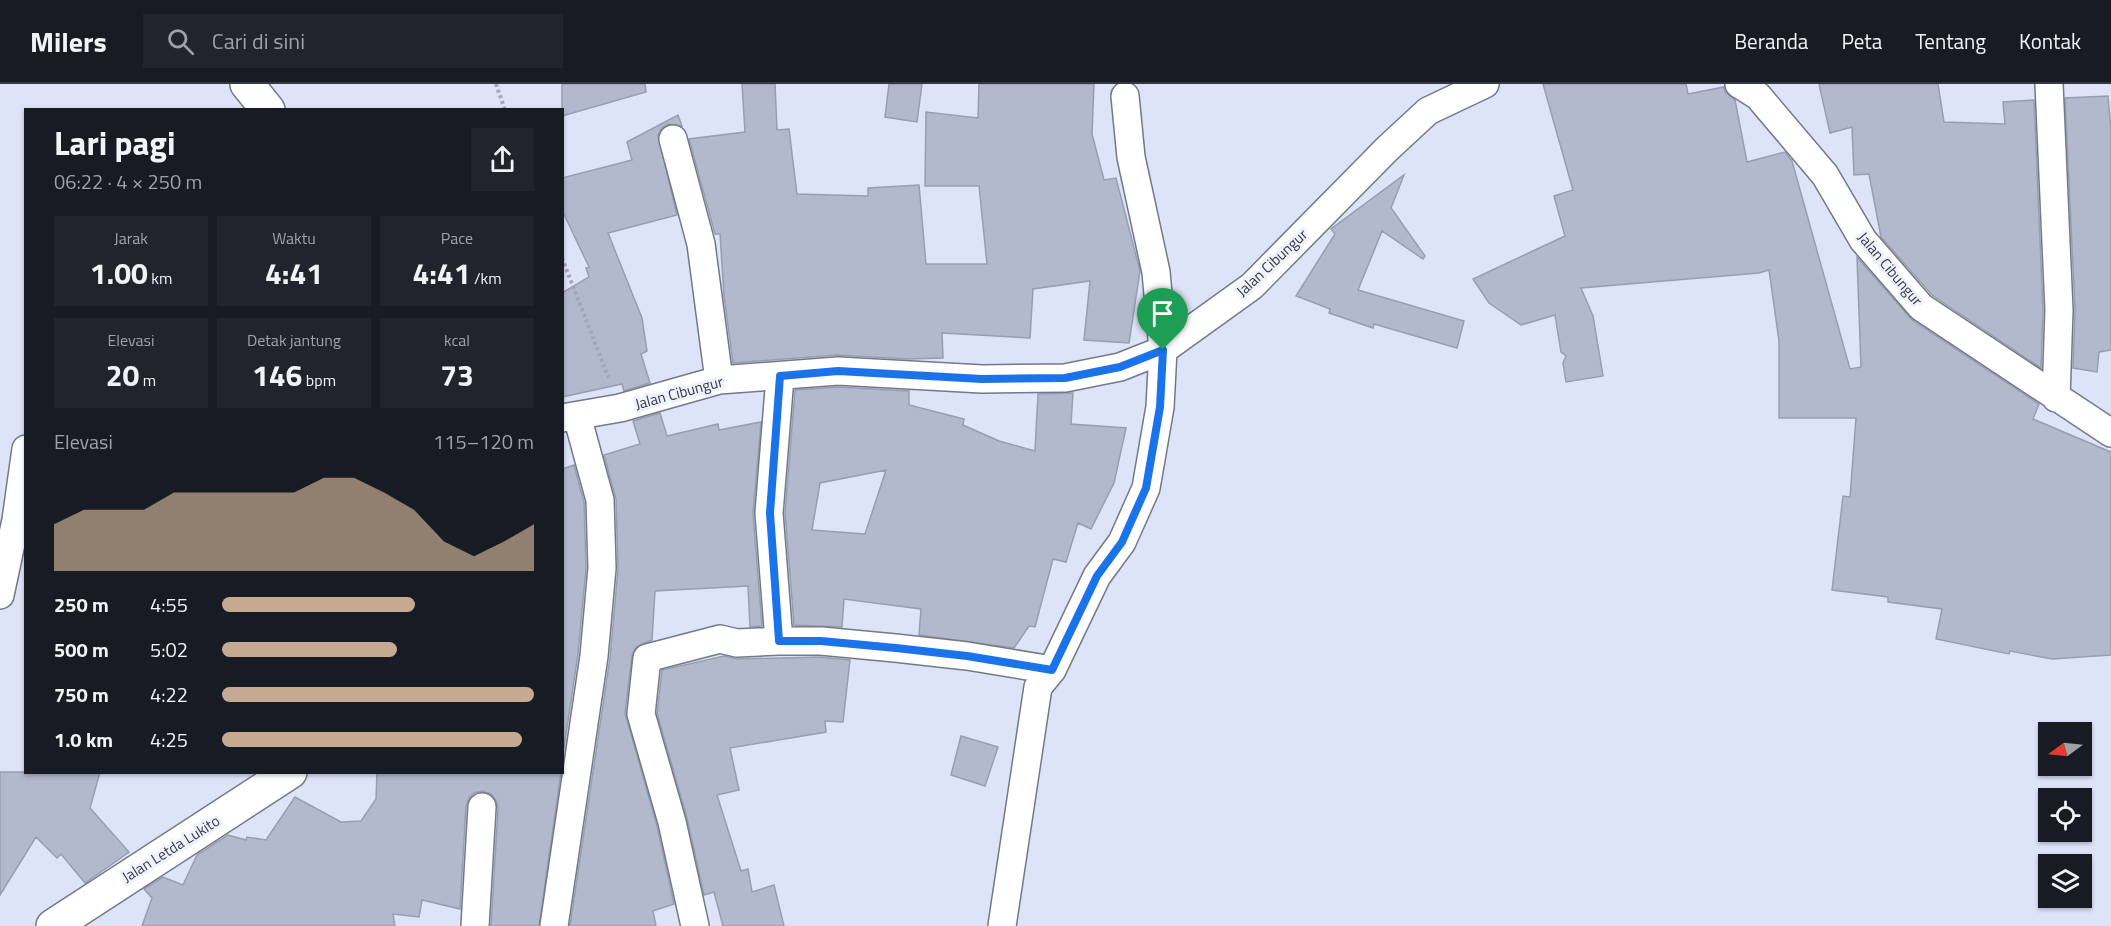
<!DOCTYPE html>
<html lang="id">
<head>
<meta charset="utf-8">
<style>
  body { margin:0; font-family:"Titillium Web",sans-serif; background:#20242c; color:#f1f3f6; height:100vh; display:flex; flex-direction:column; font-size:22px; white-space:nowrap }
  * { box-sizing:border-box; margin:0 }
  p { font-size:20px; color:#9ea1a6 }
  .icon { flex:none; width:33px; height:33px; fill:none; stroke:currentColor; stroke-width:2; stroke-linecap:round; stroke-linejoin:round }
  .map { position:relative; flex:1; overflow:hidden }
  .details { position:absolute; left:24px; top:24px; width:540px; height:666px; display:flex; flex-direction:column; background:#171b24; border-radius:0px; box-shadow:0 2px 4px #0004 }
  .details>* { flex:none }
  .needle { width:39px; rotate:255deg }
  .fabs { position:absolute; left:2038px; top:638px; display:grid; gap:12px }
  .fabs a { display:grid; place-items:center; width:54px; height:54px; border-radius:0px; background:#171b24; box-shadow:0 2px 4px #0004; font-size:30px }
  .pin { position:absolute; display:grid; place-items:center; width:51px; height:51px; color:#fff; margin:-62px -26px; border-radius:50% 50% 50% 0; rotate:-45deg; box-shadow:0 0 6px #0007 }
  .pin .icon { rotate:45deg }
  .round { display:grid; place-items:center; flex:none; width:63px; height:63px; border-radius:0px; background:#20242c }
  .summary { display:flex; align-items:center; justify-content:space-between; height:102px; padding:0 30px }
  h1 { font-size:33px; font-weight:700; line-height:45px }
  .stats { display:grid; grid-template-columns:repeat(3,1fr); gap:9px; height:102px; padding:6px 30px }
  .stats div { display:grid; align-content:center; border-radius:0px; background:#20242c; text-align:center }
  .stats b { font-size:30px; font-weight:700 }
  .stats small { font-size:16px; font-weight:400 }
  .stats p { font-size:16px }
  .chart { height:168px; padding:12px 30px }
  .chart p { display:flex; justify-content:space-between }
  .chart svg { width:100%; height:108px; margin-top:6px; fill:#c5aa91; opacity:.7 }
  ul { padding:0 30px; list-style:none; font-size:20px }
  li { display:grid; grid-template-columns:96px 72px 1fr; align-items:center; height:45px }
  li i { height:15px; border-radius:8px; background:#c5aa91 }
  header { display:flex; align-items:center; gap:36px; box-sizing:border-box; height:84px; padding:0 30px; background:#171b24; border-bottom:2px solid #363941 }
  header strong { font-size:28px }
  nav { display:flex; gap:33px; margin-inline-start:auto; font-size:21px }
  .search { width:420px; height:54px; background:#20242c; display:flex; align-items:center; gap:15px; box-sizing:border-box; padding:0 21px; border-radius:0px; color:#9ea1a6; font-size:22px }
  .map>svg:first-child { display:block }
</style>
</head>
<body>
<header>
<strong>Milers</strong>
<div class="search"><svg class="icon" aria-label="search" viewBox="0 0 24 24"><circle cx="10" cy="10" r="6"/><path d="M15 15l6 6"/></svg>Cari di sini</div>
<nav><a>Beranda</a><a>Peta</a><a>Tentang</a><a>Kontak</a></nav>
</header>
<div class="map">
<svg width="2111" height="842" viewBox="0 0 2111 842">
  <rect width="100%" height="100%" fill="#dde4f8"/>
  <path fill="#b2b9cc" stroke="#979eb0" stroke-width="1.5" fill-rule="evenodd" d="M562,0H645L646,8L562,32Z
    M742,0H775L777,46L789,45L797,110L868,112V104L919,101L926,180H987L979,102H925L926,28L978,34L979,0H1094L1092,50L1104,96L1116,94L1140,187L1129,259L1084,256L1090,197L1033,205L1030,254L942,249L943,274L908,275L837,271L733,279L724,212L720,150H715L689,55L745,48Z
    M889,0H922L917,38L885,33Z
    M1543,0H1686L1688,10L1724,3L1725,8L1735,16L1747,78L1785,68L1792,77L1850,285L1861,283L1857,173L1912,236L2039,320L2033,335L2111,368V571L2052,575L2010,567L2009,570L1936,555L1942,525L1888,518V513L1832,506L1843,412L1850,413L1856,334H1779V257L1769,186L1759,189L1581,204L1593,232L1603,292L1566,298L1563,279L1566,272L1561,268L1555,231L1521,241L1489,219L1473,195L1565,152L1554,112L1573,106Z
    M1819,0H1938L1944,38L2005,40L2003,18L2034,16L2043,226L2041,284L1932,211L1881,153L1869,90L1854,91L1852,43L1830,49Z
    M2108,12L2111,46V266L2099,268L2097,288L2073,284L2075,225L2065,14Z
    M678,31L682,42L668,40L662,44L658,51L677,131L608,149L642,234L647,267L641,270L650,299L624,307L622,300L562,313V209L589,193L586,184L589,183L562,126V94L632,76L627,58Z
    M1404,91L1391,124L1425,172L1423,175L1382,147L1358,206L1464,237L1457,264L1374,240L1373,244L1329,229L1330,225L1296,212L1335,150L1331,145Z
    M838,303L909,307V321L964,335L963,341L999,357L1035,367L1038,310L1073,309L1071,340L1126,344L1114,399L1091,445L1078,439L1066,478L1053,475L1035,543L1029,542L1014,564L919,551L921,525L844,515L842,543L794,541L785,429L795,306ZM886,386L865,450L812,446L820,399Z
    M660,329L667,352L718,340L719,346L761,338L753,430L762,542L750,543L748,502L655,507L652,556L636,563L632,572L625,629L657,742L674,820L653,827L656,842H570L610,574L618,485L616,415L604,371L640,360L633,337Z
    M574,381L584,418L586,484L578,570L562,677V385Z
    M724,572L737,575L820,573L850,576L843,638L825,637L826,648L730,664L739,706L717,711L741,787L748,785L752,808L774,801L784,842H723L714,808L704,811L687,734L657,629L662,586Z
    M961,652L998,663L985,702L951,691Z
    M0,688H100L90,724L129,768L85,799L61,770L57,774L36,753L0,811Z
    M377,688H561L539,842H491L498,724L496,716L491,710L482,707L474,709L469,714L466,722L460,825L422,816L419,833L393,830L395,842H142L152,814L144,805L163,793L183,801L197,771L228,751L246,756L247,753L266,756L295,713L341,738L361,737L376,715Z"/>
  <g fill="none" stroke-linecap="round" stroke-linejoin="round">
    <g stroke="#72798a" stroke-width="30">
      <path id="street" d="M1739,0L1758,12L1825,91L1863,156L1921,223L2111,349
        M2049,0L2059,226L2056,314
        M673,55L701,160L719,296
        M780,293L769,429L779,557H821L895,564L967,572L1052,586
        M562,334L620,324L719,296L838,287L982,295L1065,294L1120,283L1163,266L1252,202L1387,65L1428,27L1485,0
        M0,511L16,436L26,365
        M475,842L482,723
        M554,842L594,572L602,484L600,416L577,332
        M695,842L672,738L641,630L647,574L720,555L737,559L779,557
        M1002,842L1038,603L1052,586L1097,492L1122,458L1146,404L1160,323L1163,266L1156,188L1131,73L1125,12"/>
    </g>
    <g stroke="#72798a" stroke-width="36">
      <path id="secondary" d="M247,0L268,26
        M53,842L290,688"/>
    </g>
    <path stroke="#a2a7b7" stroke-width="4" stroke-dasharray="3 3" stroke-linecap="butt" d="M496,0L505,26
      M562,174L609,295"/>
    <use href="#street" stroke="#fff" stroke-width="27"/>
    <use href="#secondary" stroke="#fff" stroke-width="33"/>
  </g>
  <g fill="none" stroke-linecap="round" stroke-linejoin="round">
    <g stroke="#fff" stroke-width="12">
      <path id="route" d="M1163,266L1160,323L1146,404L1122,458L1097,492L1052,586L967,572L896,564L821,557H779L770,429L780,292L838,287L982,295L1065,294L1120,283Z"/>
    </g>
    <use href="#route" stroke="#1a73e8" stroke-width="8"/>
  </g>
  <g text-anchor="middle" stroke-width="6" stroke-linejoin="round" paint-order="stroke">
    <g font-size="15" fill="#363940" stroke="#edf2fd">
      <text transform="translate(1272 179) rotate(-43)" y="5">Jalan Cibungur</text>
      <text transform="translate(1890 185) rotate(50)" y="5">Jalan Cibungur</text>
      <text transform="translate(679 309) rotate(-15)" y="5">Jalan Cibungur</text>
      <text transform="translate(171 765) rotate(-32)" y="5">Jalan Letda Lukito</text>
    </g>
  </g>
</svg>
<div class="fabs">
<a><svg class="needle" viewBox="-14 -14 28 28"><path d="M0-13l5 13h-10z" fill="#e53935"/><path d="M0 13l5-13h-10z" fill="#9ea1a6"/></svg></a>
<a><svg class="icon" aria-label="locate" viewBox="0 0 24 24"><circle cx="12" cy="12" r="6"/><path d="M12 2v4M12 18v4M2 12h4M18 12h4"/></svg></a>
<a><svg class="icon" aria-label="layers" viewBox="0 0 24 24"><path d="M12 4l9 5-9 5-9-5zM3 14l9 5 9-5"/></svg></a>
</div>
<div class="pin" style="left:1163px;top:266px;background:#1e9e55"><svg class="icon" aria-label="arrive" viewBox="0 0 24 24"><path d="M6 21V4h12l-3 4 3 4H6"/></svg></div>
<section class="details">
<div class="summary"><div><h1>Lari pagi</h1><p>06:22 · 4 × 250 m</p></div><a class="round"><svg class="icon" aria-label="share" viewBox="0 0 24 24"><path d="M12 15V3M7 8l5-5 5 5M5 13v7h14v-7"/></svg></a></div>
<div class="stats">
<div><p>Jarak</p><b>1.00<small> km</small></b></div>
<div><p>Waktu</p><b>4:41</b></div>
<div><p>Pace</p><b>4:41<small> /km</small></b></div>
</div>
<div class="stats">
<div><p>Elevasi</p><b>20<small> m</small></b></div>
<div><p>Detak jantung</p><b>146<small> bpm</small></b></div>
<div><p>kcal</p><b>73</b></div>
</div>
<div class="chart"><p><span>Elevasi</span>115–120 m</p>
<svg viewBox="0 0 160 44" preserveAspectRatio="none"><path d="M0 44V25L10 19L20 19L30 19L40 12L50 12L60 12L70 12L80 12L90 6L100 6L110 12L120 19L130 32L140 38L150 32L160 25V44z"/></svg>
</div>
<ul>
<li><b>250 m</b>4:55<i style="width:62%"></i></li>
<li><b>500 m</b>5:02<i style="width:56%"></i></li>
<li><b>750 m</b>4:22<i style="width:100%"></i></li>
<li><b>1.0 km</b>4:25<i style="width:96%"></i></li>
</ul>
</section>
</div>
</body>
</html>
